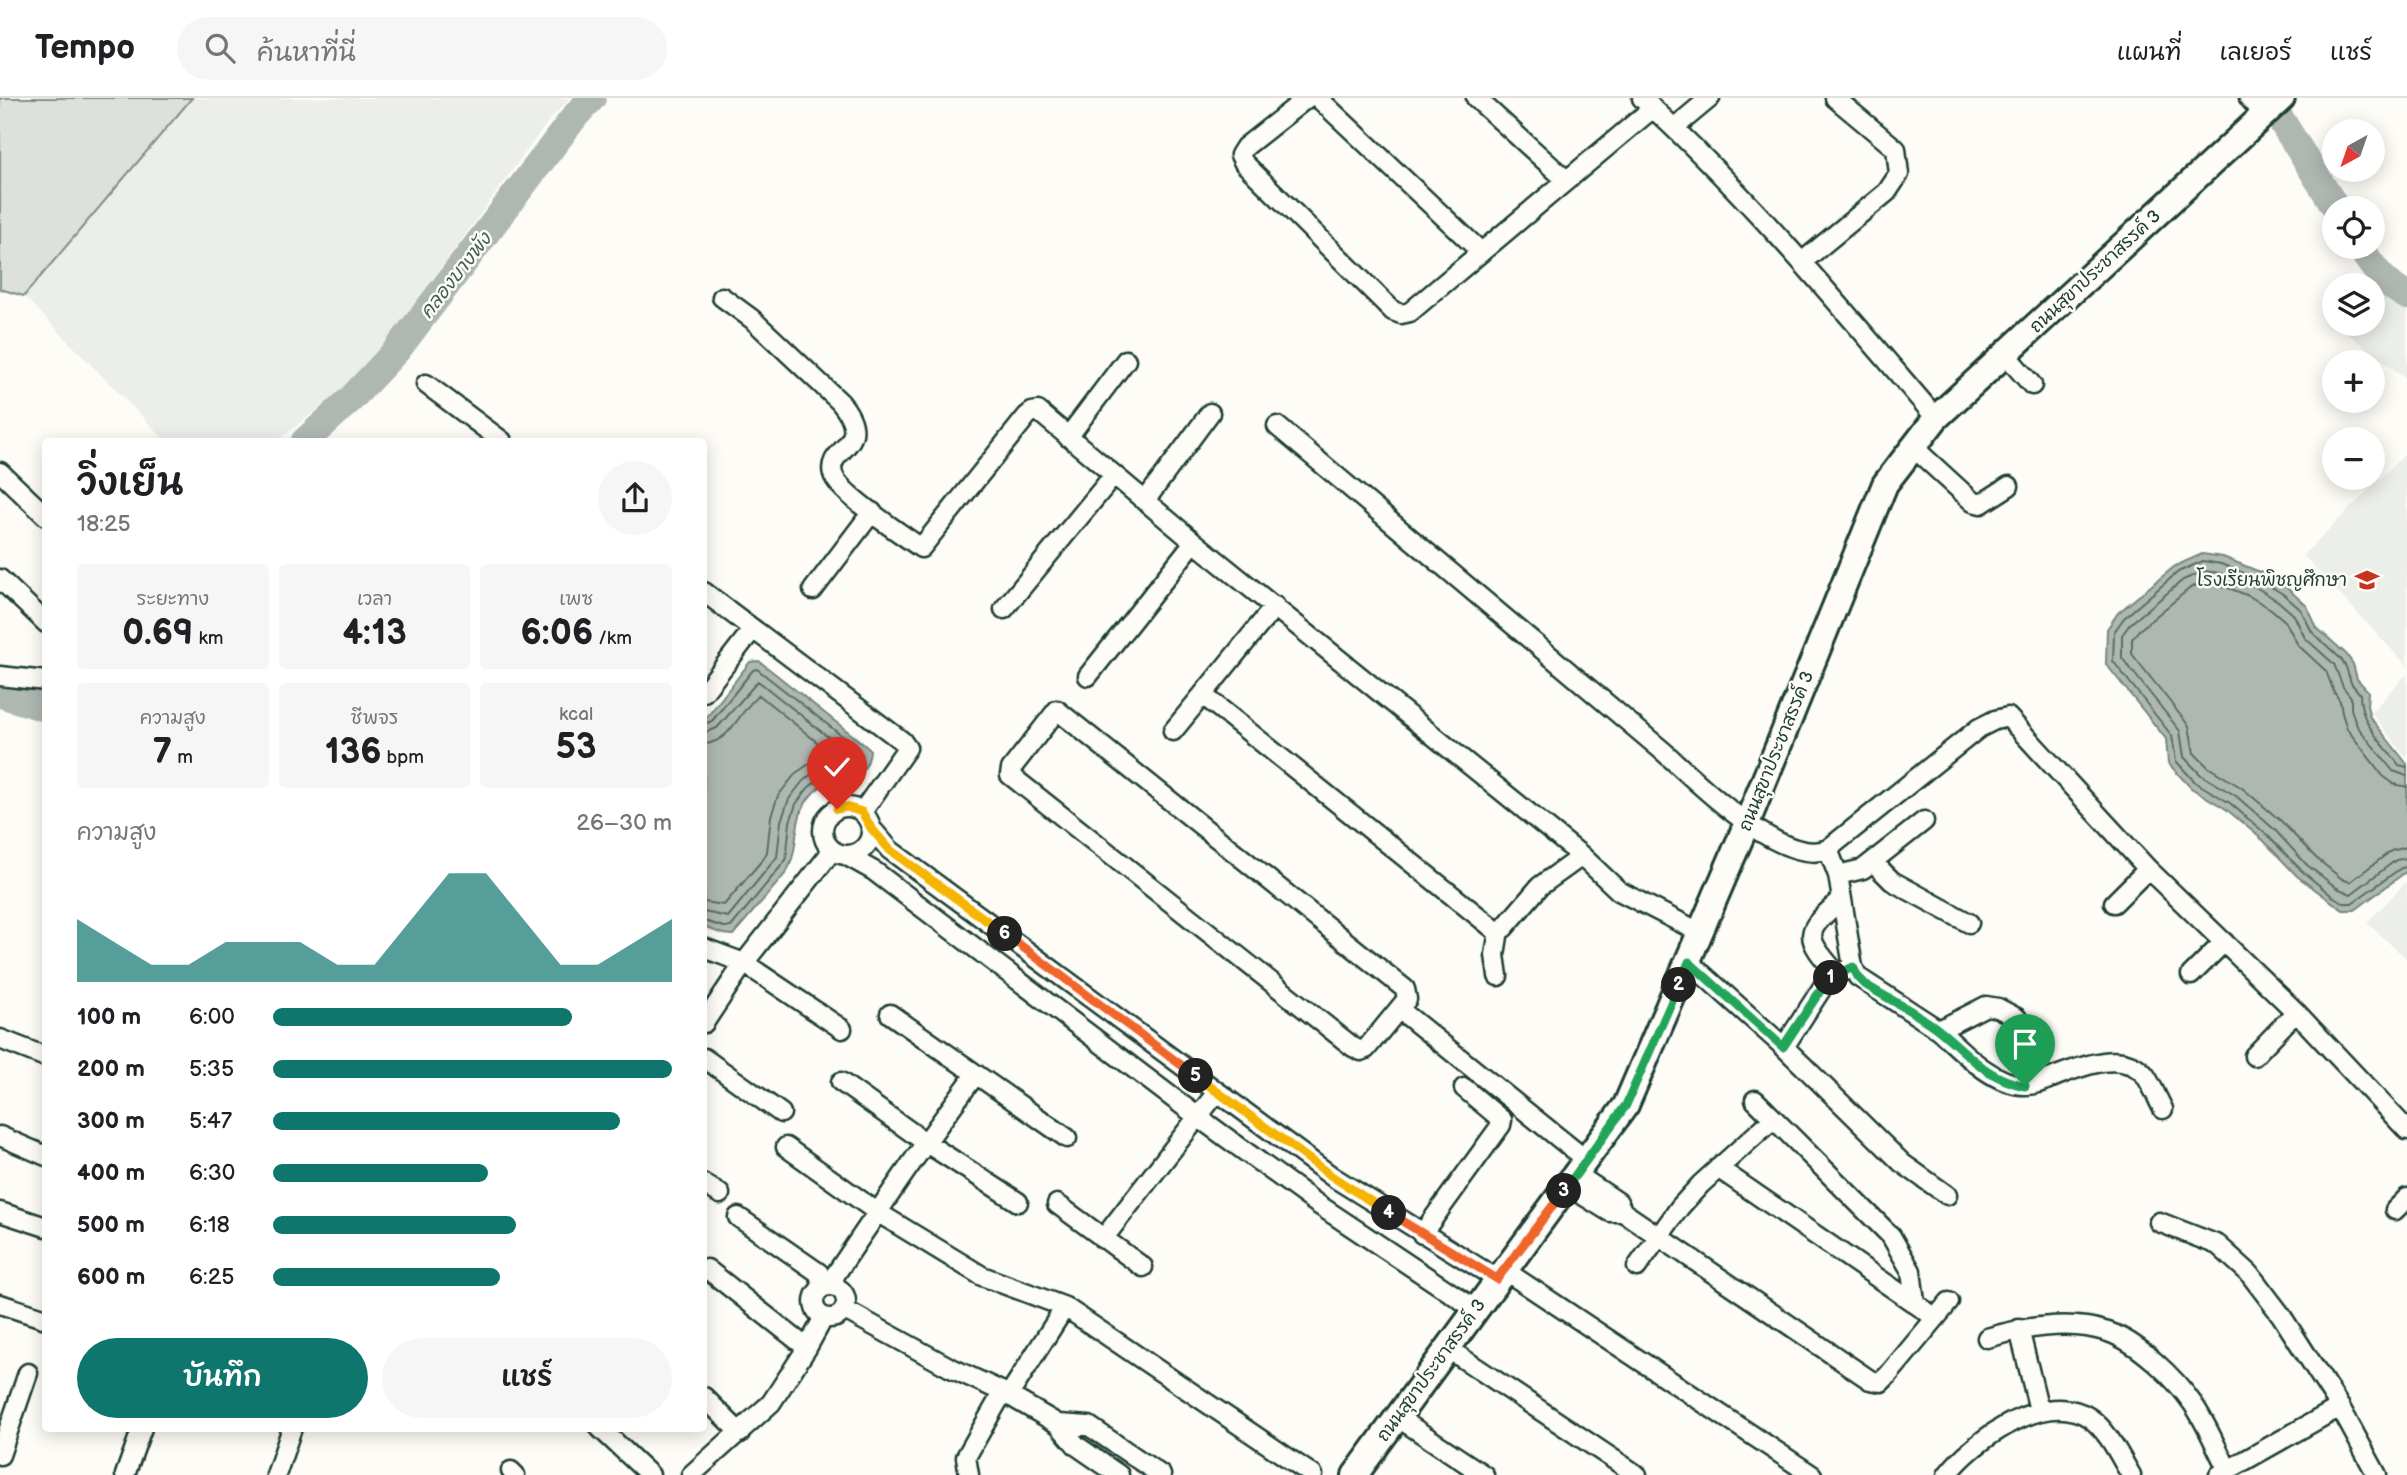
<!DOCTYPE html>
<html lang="th">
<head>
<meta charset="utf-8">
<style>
  body { margin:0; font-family:"Balsamiq Sans","Playpen Sans Thai",sans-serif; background:#f6f6f6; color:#202124; height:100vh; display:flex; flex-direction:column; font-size:26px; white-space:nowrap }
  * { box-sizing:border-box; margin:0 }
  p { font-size:23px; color:#757577 }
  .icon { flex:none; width:38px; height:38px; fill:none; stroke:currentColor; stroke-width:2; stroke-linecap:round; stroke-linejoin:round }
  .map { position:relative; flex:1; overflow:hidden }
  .panel { position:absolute; left:42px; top:340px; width:665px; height:994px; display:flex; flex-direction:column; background:#fff; border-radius:7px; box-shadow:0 4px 18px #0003 }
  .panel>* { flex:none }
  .needle { width:46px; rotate:220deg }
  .controls { position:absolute; left:2322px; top:21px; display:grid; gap:14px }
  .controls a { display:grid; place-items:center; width:63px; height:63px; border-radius:50%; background:#fff; box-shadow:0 4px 18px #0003; font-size:35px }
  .pin { position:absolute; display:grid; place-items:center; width:60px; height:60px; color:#fff; margin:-72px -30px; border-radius:50% 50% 50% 0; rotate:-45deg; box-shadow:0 0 7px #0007 }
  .pin .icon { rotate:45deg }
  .km { position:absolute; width:35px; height:35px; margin:-18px; border-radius:50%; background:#222; color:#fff; font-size:19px; line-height:35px; text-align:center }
  .round { display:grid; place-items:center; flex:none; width:74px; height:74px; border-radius:37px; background:#f6f6f6 }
  .overview { display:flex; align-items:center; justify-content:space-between; height:119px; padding:0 35px }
  h1 { font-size:38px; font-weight:600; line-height:52px }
  .figures { display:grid; grid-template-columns:repeat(3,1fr); gap:10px; height:119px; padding:7px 35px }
  .figures div { display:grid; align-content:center; border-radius:7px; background:#f6f6f6; text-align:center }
  .figures b { font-size:35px; font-weight:600 }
  .figures small { font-size:19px; font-weight:400 }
  .figures p { font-size:19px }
  .chart { height:196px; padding:14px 35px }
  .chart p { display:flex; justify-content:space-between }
  .chart svg { width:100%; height:126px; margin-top:7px; fill:#0f766e; opacity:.7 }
  .primary-button { display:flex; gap:14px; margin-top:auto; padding:14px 35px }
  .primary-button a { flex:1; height:80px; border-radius:42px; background:#0f766e; color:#fff; font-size:28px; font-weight:600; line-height:80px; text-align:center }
  .primary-button a+a { background:#f6f6f6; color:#202124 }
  ul { padding:0 35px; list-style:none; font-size:23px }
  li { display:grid; grid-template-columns:112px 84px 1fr; align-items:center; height:52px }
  li i { height:18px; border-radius:9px; background:#0f766e }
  header { display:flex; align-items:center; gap:42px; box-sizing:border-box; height:98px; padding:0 35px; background:#fff; border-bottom:2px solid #e0e0e0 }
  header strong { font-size:33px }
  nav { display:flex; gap:38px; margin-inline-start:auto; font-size:24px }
  .search { width:490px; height:63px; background:#f6f6f6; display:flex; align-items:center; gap:18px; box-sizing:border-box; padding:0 24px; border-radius:38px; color:#757577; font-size:26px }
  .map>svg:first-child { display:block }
</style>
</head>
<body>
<header>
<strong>Tempo</strong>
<div class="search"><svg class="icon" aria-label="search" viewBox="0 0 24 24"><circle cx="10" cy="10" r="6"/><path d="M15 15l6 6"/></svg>ค้นหาที่นี่</div>
<nav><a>แผนที่</a><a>เลเยอร์</a><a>แชร์</a></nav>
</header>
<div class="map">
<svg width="2407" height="1377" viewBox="0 0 2407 1377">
  <rect width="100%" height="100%" fill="#fdfcf7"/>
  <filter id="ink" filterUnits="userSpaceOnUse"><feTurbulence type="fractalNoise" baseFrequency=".0143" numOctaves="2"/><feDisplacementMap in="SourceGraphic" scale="14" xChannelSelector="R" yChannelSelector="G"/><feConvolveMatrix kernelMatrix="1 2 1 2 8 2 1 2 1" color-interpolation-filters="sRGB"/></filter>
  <g filter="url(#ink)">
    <path fill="#eceee9" d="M192,0H570L549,22L374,262L351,285L277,343H166L24,198Z
      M2392,189L2407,198V281L2347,235L2356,226H2373V208Z
      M2407,354V568L2303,457Z
      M2407,576V661L2371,614Z
      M2407,783V861L2367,825Z"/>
    <path fill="#dde0db" stroke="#7e8e88" stroke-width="2" d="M0,0H192L24,198L0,191Z"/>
    <path fill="#aeb8b1" stroke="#75877f" stroke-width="2" d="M2202,456L2223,459L2260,474L2287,490L2307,508L2317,530L2346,556L2353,566L2357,581L2368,593L2367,608L2370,619L2407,666V773L2355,812H2343L2297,778L2264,743L2226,711L2191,690L2168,665L2166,641L2106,566L2107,531L2118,515L2175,468Z
      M759,563L861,644L870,652C868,680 852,675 832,682C826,684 819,690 814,694C789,720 802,748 786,775L733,837L723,836L704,829V623L750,564Z"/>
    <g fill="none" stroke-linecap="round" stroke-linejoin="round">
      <path stroke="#586e66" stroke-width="2" d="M704,626L712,623L753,572L757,571L856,649L862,657L861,662L850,672L824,677L808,690L796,706L790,724L786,762L731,829H724L704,823
        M704,635L717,630L758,583L852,658L846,664L819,670L803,683L789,701L781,723L777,759L728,819L704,814
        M704,646C732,644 739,612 759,597L828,653L796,675L778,698L771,718L767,754L764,760L724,807L704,804
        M2407,669L2399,667C2382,644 2360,626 2360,596L2351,585L2346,569L2341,561L2312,534L2301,512L2283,496L2258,481L2221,466L2203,463L2178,474L2124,520L2114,534L2113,563L2172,638L2176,663L2195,684L2230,705L2268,738L2302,773L2332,798L2344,805H2352L2401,770L2407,769
        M2407,678L2393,673L2357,628L2351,611V599L2343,589L2334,566L2305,540L2294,517L2278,503L2254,488L2219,475L2204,473L2183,482L2130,526L2122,537V560L2180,633L2184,659L2201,677L2236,698L2274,731L2307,767L2337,790L2351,796L2396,762L2407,760
        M2407,689L2394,686L2383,678L2347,631L2342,615L2340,603L2334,594L2326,573L2298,547L2285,523L2271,511L2249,498L2216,485L2205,483L2189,491L2138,533L2132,541V556L2189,628L2194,655L2208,669L2242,690L2281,723L2315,759L2342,781L2350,784L2391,753L2407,749"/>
      <path stroke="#aeb8b1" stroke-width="28" d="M2264,0L2281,22L2336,110
        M2360,149C2373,170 2385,186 2407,198
        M305,343L350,302L397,252L576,17L592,0
        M0,596L42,609L46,608"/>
      <g stroke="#1f3d34" stroke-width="23">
        <path id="street" d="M1307,0L1245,49L1240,57L1244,65L1393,213L1401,216L1410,214L1653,10
          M1318,0L1481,154
          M1476,0L1566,82
          M1642,0C1749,98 1842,210 1936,320
          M2249,0L2264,17
          M1674,30L1710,0
          M1802,164L1887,94L1899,76L1896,51L1835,0
          M722,199L752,221L840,304C877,349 825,349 833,376C839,396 902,436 921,450L1027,318L1032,314L1038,313L1194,444L1582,758L1619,793L1701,835
          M2005,256L2032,287
          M426,286L502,343
          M1277,328L1664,654C1696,683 1782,770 1828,751L1979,630L1995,622L2008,619L2148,771L2296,914L2407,1032
          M1068,339L1126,262
          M1913,349L1973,404L1981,406L2009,388
          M0,374L46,418
          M1145,403L1210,315
          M0,481L46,525
          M813,492L872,414
          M704,494L902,643L907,650L862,714
          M1004,511L1114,377
          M0,578L46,583
          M1088,578L1194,444
          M704,594L753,531
          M1203,597L1494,831L1499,832
          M1057,612L1405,891L1407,901L1366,951L1361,953L1353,949L1010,677L1011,671Z
          M1173,633L1275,508
          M823 733a24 24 0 1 1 48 0a24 24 0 1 1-48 0Z
          M871,730L890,752L1333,1079L1497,1181
          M1828,751L1838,777L1853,869L1858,879L1939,932L1986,908L1998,910L2017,920
          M847,758L874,773L1198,1019L1316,1105L1475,1211
          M1873,764L1892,783L1969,825
          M1838,777L1863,771L1924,723
          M2114,805L2148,771
          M704,850L744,865L842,931
          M1689,864L1784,949L1902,1065L1947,1097
          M1837,876C1803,837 1803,835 1842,801
          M2191,877L2224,844
          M1498,878L1495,857L1499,832L1504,830L1540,788L1582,758
          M1399,911L1586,1062
          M890,916L1067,1040
          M704,925L744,865L832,753
          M1939,932C1961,952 1992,986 2023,987C2035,988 2049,981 2059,977C2085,967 2124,952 2145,977C2152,987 2157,1000 2163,1011
          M0,941L46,959
          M1784,949L1824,887L1837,876L1853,869
          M2254,958L2296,914
          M704,960L781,1015
          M841,984L925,1044L1018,1104
          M1755,1002L1891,1138L1911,1173L1915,1204
          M0,1038L46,1058
          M786,1049L877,1114L982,1178L1065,1209L1313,1377
          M1718,1070L1936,1220
          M1576,1076L1618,1104L1623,1114L1870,1282L1881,1284L1889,1276L1949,1204
          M704,1086L720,1096
          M1568,1088L1610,1114H1623
          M1057,1106L1143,1169
          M2395,1112L2407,1100
          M0,1114L46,1129
          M738,1119L819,1175L822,1188
          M2159,1124L2218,1147L2249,1175L2281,1217L2340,1309L2377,1377
          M1422,1136L1501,1027L1502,1022L1464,990
          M1103,1141L1217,994
          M1637,1169L1680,1109L1701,1086L1773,1021
          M707,1171L807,1250
          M1504,1172L1812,1377
          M814 1204a16 16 0 1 1 32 0a16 16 0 1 1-32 0Z
          M833,1188L835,1177C881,1109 927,1041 976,976
          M0,1206L46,1221
          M845,1212L949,1269L1003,1294L1058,1326L1077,1348L1119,1377
          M2019,1231L2039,1312
          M1987,1240C2025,1229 2070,1221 2108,1234C2138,1244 2175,1280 2193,1306C2207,1326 2216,1350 2228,1372
          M1447,1250L1637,1377
          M1009,1297L1065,1209
          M704,1299L740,1335
          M1397,1319L1484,1377
          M1058,1326L1089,1328L1161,1377
          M600,1330L650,1377
          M0,1357L28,1275
          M511,1373L515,1377
          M125,1377L142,1330
          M276,1377L292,1330
          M691,1377L771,1305L807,1250L824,1219
          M969,1377L966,1359L1003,1294
          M1947,1377C1974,1342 2046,1290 2090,1320C2109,1334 2119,1357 2131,1377
          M2219,1377L2340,1309"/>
      </g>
      <g stroke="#1f3d34" stroke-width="30">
        <path id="secondary" d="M1355,1377L1626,1007L1747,725L1885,386L1936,320L2282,0"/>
      </g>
      <use href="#street" stroke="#fdfcf7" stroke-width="18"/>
      <use href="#secondary" stroke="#fdfcf7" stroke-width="24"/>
    </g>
  </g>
  <g fill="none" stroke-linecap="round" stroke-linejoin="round" filter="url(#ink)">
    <g stroke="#fff" stroke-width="14">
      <path id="split-1" d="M1831,880L1853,869L1858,879L1866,887C1890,902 1918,915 1940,933C1969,956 1985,980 2025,988"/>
    </g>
    <g stroke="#fff" stroke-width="14">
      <path id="split-2" d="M1679,887L1689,864L1783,949L1824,887L1831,880"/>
    </g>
    <g stroke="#fff" stroke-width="14">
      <path id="split-3" d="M1564,1093L1626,1007L1679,887"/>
    </g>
    <g stroke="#fff" stroke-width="14">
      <path id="split-4" d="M1389,1115L1497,1181L1564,1093"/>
    </g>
    <g stroke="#fff" stroke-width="14">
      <path id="split-5" d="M1196,978L1333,1079L1389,1115"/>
    </g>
    <g stroke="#fff" stroke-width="14">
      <path id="split-6" d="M1005,836L1196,978"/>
    </g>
    <g stroke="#fff" stroke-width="14">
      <path id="split-7" d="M837,711L846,709L862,714L871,730L890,752L1005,836"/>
    </g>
    <use href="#split-1" stroke="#22a559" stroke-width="9"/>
    <use href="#split-2" stroke="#22a559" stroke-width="9"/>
    <use href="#split-3" stroke="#22a559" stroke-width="9"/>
    <use href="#split-4" stroke="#f0652b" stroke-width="9"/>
    <use href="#split-5" stroke="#f5b400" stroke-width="9"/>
    <use href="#split-6" stroke="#f0652b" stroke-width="9"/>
    <use href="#split-7" stroke="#f5b400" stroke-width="9"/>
  </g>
  <defs>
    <g id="school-bare" transform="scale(1.89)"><path d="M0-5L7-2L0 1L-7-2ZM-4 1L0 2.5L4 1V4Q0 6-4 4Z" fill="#c8321e" stroke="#fdfcf7" stroke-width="2.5" paint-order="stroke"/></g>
  </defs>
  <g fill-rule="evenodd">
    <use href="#school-bare" x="2367" y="482"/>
  </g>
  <g text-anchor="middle" stroke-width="5" stroke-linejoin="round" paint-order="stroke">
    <g font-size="18" fill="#1f3d34" stroke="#fdfcf7">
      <text transform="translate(2095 173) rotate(-43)" y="6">ถนนสุขาประชาสรรค์ 3</text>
      <text transform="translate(1776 653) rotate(-68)" y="6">ถนนสุขาประชาสรรค์ 3</text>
      <text transform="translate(1431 1272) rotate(-54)" y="6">ถนนสุขาประชาสรรค์ 3</text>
    </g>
    <g font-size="18" fill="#1f3d34" stroke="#fdfcf7" text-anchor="end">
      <text x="2347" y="488">โรงเรียนพิชญศึกษา</text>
    </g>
    <g font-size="19" font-style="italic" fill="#435c53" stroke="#fdfcf7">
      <text transform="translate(455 177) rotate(-52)" y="7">คลองบางพัง</text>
    </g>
  </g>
</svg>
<div class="controls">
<a><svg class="needle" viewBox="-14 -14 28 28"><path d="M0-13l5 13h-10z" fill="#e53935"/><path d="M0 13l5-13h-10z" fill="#757577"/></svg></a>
<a><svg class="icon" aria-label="locate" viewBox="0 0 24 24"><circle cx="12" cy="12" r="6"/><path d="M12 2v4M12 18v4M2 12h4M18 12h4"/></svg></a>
<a><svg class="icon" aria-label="layers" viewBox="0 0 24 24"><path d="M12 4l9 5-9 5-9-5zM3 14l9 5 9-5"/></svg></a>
<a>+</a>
<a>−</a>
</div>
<div class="pin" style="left:2025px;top:988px;background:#1e9e55"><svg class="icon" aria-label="arrive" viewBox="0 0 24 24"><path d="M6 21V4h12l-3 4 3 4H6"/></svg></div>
<div class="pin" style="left:837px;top:711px;background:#d93025"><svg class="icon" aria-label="check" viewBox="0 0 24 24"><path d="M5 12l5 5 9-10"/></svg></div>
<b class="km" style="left:1831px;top:880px">1</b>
<b class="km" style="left:1679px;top:887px">2</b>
<b class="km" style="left:1564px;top:1093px">3</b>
<b class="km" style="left:1389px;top:1115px">4</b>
<b class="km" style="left:1196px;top:978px">5</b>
<b class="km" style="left:1005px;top:836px">6</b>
<section class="panel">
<div class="overview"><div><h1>วิ่งเย็น</h1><p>18:25</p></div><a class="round"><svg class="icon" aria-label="share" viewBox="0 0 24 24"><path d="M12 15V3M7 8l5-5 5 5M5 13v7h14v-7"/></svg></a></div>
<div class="figures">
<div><p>ระยะทาง</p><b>0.69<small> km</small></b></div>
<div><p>เวลา</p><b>4:13</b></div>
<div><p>เพซ</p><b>6:06<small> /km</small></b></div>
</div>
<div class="figures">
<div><p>ความสูง</p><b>7<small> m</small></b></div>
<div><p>ชีพจร</p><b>136<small> bpm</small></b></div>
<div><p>kcal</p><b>53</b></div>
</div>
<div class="chart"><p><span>ความสูง</span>26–30 m</p>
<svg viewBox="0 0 160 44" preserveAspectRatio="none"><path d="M0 44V22L10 30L20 38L30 38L40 30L50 30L60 30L70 38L80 38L90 22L100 6L110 6L120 22L130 38L140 38L150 30L160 22V44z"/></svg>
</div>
<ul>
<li><b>100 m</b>6:00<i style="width:75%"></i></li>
<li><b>200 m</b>5:35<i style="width:100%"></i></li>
<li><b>300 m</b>5:47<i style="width:87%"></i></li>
<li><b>400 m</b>6:30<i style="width:54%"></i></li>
<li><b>500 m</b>6:18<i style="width:61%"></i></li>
<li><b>600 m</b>6:25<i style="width:57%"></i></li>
</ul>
<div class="primary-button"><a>บันทึก</a><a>แชร์</a></div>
</section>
</div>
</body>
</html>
